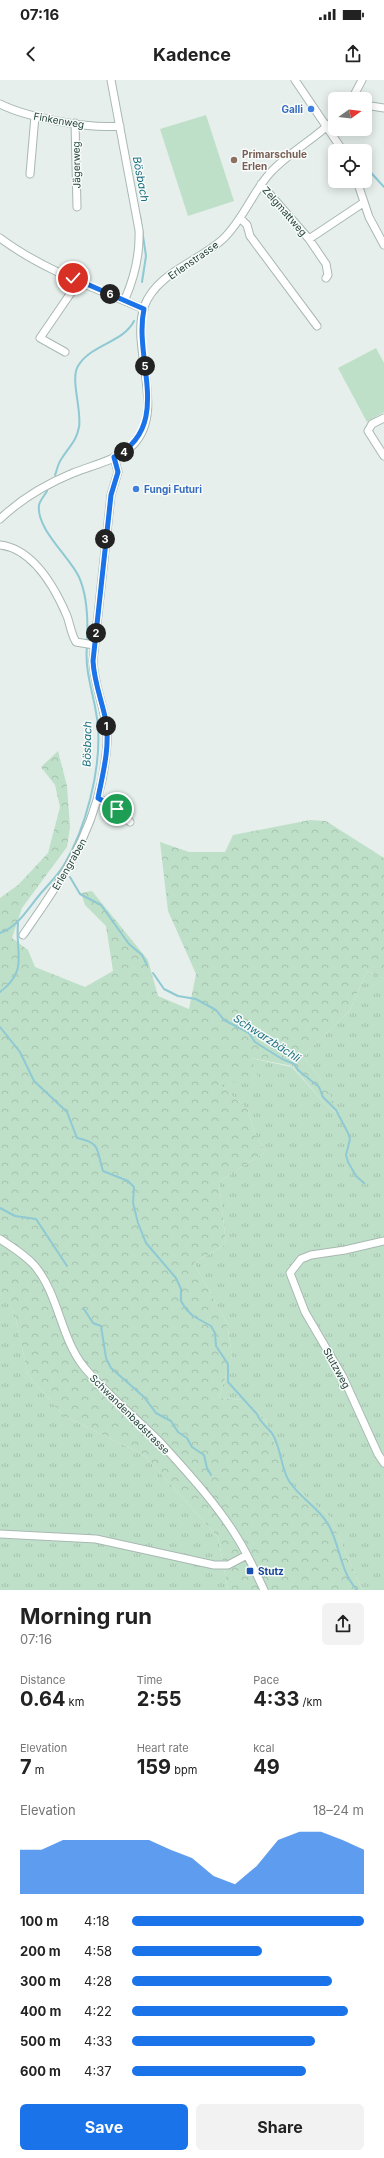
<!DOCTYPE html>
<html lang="en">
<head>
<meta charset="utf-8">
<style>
  body { margin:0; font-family:Inter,sans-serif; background:#f2f2f2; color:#222; height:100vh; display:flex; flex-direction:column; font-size:15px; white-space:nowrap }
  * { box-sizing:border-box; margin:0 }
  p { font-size:13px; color:#767676 }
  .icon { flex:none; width:22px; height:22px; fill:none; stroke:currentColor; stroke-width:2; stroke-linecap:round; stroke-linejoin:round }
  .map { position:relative; height:1510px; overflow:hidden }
  .drawer { display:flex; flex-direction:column; background:#fff; flex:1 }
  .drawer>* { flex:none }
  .needle { width:26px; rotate:76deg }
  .tools { position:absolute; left:328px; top:12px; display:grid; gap:8px }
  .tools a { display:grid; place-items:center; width:44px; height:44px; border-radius:6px; background:#fff; box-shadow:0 2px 10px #0003; font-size:20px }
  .pin { position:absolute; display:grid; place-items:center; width:34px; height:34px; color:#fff; margin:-17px; border:2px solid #fff; border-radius:50%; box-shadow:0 1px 4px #0007 }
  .km { position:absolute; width:20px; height:20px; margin:-10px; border-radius:50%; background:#222; color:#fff; font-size:11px; line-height:20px; text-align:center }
  .round { display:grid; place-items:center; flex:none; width:42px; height:42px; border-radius:6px; background:#f2f2f2 }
  .head { display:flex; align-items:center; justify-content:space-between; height:68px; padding:0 20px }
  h1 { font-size:22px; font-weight:700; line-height:30px }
  .figures { display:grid; grid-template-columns:repeat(3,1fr); gap:6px; height:68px; padding:4px 20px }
  .figures div { display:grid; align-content:center }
  .figures b { font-size:20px; font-weight:700 }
  .figures small { font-size:11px; font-weight:400 }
  .figures p { font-size:11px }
  .chart { height:112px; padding:8px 20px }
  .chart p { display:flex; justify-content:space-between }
  .chart svg { width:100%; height:72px; margin-top:4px; fill:#1a73e8; opacity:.7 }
  .button { display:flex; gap:8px; margin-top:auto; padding:8px 20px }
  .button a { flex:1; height:46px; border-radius:6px; background:#1a73e8; color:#fff; font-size:16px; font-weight:700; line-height:46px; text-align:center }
  .button a+a { background:#f2f2f2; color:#222 }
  ul { padding:0 20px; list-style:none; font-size:13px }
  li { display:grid; grid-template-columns:64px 48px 1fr; align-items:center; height:30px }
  li i { height:10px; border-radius:5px; background:#1a73e8 }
  .status { display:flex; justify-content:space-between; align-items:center; height:28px; padding:0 20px; background:#fff; direction:ltr }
  .status svg { height:11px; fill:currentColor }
  header { display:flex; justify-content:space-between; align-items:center; height:52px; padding:0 20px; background:#fff; font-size:18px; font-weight:700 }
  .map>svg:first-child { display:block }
</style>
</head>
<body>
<div class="status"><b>07:16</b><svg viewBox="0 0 49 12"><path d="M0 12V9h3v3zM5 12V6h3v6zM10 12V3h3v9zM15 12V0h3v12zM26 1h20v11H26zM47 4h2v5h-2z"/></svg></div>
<header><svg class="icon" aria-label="back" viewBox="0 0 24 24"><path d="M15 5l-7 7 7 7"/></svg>Kadence<svg class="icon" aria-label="share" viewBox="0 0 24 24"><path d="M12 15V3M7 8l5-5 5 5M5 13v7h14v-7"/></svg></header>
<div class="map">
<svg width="384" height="1510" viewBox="0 0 384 1510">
  <defs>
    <pattern id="grass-tufts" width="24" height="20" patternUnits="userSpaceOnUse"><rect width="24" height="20" fill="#bfe0c8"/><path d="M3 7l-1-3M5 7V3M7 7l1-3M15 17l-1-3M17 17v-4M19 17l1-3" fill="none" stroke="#a4c1ad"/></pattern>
    <pattern id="forest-crowns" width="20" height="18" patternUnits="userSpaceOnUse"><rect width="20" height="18" fill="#bfe0c8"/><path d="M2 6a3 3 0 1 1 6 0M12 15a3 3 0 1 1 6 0" fill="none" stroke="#a4c1ad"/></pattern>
  </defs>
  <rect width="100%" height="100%" fill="#e6efeb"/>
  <path fill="url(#grass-tufts)" d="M367,891L384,899V1510H362L330,1437L291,1404L265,1339L245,1320L219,1318L232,1276L227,1243L194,1183L226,1164L219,1102L265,1072L254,1051L248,1030L220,1005L251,978L292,987L327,1026L341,1036L318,995L303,976L350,930Z
    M0,1214L7,1220L15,1235L28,1295L64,1336L144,1375L218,1457L228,1510H0Z"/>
  <path fill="url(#forest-crowns)" d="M58,671L67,706L70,747L67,767L22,828L12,858L28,870L35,887L85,907L113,891L106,846L85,825L81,813L92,811L148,880L158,916L189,929L196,894L168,831L160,762L189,772H225L233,755L310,740L326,741L384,778V899L367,891L350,930L303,976L318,995L342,1036L327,1026L292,986L251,978L258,997L220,1005L248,1030L254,1051L265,1072L219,1102L226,1164L194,1183L227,1243L232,1276L219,1318L245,1320L265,1339L291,1404L330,1437L362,1510H228L218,1457L144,1375L64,1336L28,1295L15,1235L7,1221L0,1214V818L18,805L48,773L60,727L55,705L41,687Z"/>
  <path fill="#bfe0c8" d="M206,35L234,121L188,136L160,49Z
    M376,268L384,283V332L367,342L338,288Z"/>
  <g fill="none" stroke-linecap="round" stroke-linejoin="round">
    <path stroke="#8ec9d4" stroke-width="2" d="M365,86L384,107
      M140,136L146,176L142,202
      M55,395C57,390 58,383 62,378C69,367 77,360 79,347C82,330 70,299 78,286C91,264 123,263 134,241
      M47,411C45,415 40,420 39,425C36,449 69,476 79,497C87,515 88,542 87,561
      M70,797L80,814L101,825L129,864L142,875L147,885
      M0,853C18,847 29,827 41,813C49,804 58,795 64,785C86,748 101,690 98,647C96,619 84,594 87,566
      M153,893L164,909L178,916L196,919L216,930L224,940L249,953L255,962L282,979L294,984L298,990L319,1007L323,1017L336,1030L348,1053L350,1059L346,1075L348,1082L356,1096L364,1103
      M0,912C29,890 15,874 18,843
      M0,947L20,972L34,1001L67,1032L77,1058C102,1063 96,1070 103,1091L128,1101L134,1107L133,1123L138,1143L146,1163L176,1198L181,1209V1221L186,1229L193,1236L211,1246L215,1253L216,1266L228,1284V1302L257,1334C260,1343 268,1347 273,1355C281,1369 281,1388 289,1401C300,1418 318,1427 328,1444C340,1464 340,1492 357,1510
      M0,1128L15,1136L36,1139L67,1186
      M84,1229L93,1243L101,1246L106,1278L111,1288L144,1317L156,1333L171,1341L178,1352L187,1358L192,1367L204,1375L207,1388L211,1395"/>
    <g stroke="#a8b8b2" stroke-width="9">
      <path id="minor" d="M111,0L139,150C140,175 135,196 125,219
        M295,0L343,71
        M352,19L362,0
        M0,24C28,38 89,49 120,46
        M365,25L384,28
        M75,43L77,127
        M30,94L35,36
        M357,101L369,137L384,165
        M261,104L309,159L363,123
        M240,138L247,145L250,156L317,246
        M0,158C43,190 95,208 144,229
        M309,159L326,184L328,195L326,198
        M65,272L40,258L79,201
        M384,338L372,344L368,351L384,376
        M0,439C21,419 46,404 73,393C93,385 118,380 133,365C167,330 130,269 144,227C156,193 198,182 223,159C243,140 252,113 270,93C289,72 315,59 335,39
        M0,465C33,469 55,508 67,536C70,544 71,554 76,562L94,565
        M98,718L117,729L130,742
        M23,855C58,805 89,762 102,700C105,684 108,668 107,652C105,628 94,605 93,581L111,415L118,392L114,377
        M0,1159C12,1167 24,1174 34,1185C59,1214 60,1257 84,1287C107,1315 135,1337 160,1362C187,1392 217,1424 238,1459C248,1475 256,1493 264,1510
        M384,1161L345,1170L311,1175L301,1179L290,1193L305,1232L343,1297L378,1374L384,1383
        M0,1454L96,1459L214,1485H228L247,1475"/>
    </g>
    <use href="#minor" stroke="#fff" stroke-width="7"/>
  </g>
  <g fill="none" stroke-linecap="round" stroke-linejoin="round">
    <g stroke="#fff" stroke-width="8">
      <path id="route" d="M73,198L144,229C133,280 174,346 114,377L118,392L111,415L93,581C94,602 102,621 106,641C110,667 103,693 98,718L117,729"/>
    </g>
    <use href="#route" stroke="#1a73e8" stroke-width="5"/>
  </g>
  <g fill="#3f7fe0" stroke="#f7fbf9" stroke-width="1.5">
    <circle cx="311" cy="29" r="4"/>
    <circle cx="136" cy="409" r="4"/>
  </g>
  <circle fill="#8d6e63" stroke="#f7fbf9" stroke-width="1.5" cx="234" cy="80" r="4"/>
  <rect fill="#1a4fb4" stroke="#f7fbf9" stroke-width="1.5" x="246" y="1487" width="8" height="8" rx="2"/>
  <g text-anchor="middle" stroke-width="3" stroke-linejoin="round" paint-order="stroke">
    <g font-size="10" font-weight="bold" fill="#366cbe" stroke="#f7fbf9" text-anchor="end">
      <text x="303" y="33">Galli</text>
      <text x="144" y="413" text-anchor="start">Fungi Futuri</text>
    </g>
    <g font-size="10" fill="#24423a" stroke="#f7fbf9">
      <text transform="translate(59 40) rotate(10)" y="4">Finkenweg</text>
      <text transform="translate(76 85) rotate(-91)" y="4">Jägerweg</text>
      <text transform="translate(285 131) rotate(49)" y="4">Zelgmattweg</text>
      <text transform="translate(193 180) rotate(-35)" y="4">Erlenstrasse</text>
      <text transform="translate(69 784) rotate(-60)" y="4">Erlengraben</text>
      <text transform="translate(337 1288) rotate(61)" y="4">Stutzweg</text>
      <text transform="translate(130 1334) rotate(45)" y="4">Schwandenbadstrasse</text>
    </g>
    <g font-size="10" font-weight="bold" fill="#785e54" stroke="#f7fbf9" text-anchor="start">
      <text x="242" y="78">Primarschule<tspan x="242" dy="12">Erlen</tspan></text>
    </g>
    <g font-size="10" font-weight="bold" fill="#164399" stroke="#f7fbf9" text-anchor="start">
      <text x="258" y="1495">Stutz</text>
    </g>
    <g font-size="11" font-style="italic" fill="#1c6f80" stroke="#f7fbf9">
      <text transform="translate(141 99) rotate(79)" y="4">Bösbach</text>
      <text transform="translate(87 664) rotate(-89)" y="4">Bösbach</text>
      <text transform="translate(267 958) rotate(33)" y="4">Schwarzbächli</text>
    </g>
  </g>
</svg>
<div class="tools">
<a><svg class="needle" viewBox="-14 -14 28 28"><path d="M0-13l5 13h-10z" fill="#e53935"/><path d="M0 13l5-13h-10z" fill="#767676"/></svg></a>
<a><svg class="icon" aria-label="locate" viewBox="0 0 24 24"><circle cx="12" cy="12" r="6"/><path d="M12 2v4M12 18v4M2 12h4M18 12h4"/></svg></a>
</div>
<div class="pin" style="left:117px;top:729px;background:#1e9e55"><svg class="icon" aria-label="arrive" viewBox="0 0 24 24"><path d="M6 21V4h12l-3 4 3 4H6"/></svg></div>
<div class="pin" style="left:73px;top:198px;background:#d93025"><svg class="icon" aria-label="check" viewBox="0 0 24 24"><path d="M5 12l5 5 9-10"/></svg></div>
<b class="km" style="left:106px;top:646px">1</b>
<b class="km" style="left:96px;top:553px">2</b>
<b class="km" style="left:105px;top:459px">3</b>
<b class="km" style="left:124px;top:372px">4</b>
<b class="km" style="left:145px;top:286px">5</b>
<b class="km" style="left:110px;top:214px">6</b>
</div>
<section class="drawer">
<div class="head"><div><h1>Morning run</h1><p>07:16</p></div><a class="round"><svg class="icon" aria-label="share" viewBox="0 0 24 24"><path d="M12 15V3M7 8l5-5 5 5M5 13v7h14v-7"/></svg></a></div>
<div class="figures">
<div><p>Distance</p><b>0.64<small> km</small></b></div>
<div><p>Time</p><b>2:55</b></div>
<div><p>Pace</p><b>4:33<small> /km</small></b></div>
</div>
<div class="figures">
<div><p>Elevation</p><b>7<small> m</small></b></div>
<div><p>Heart rate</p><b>159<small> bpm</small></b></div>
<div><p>kcal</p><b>49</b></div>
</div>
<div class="chart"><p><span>Elevation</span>18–24 m</p>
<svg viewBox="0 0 160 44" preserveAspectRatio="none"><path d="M0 44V17L10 17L20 11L30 11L40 11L50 11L60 11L70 17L80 22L90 33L100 38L110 27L120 11L130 6L140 6L150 11L160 17V44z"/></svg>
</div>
<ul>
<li><b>100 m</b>4:18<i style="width:100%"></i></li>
<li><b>200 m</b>4:58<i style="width:56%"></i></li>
<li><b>300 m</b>4:28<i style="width:86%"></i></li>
<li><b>400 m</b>4:22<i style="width:93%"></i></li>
<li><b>500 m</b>4:33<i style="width:79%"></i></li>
<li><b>600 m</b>4:37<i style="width:75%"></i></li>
</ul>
<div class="button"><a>Save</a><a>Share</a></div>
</section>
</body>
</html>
